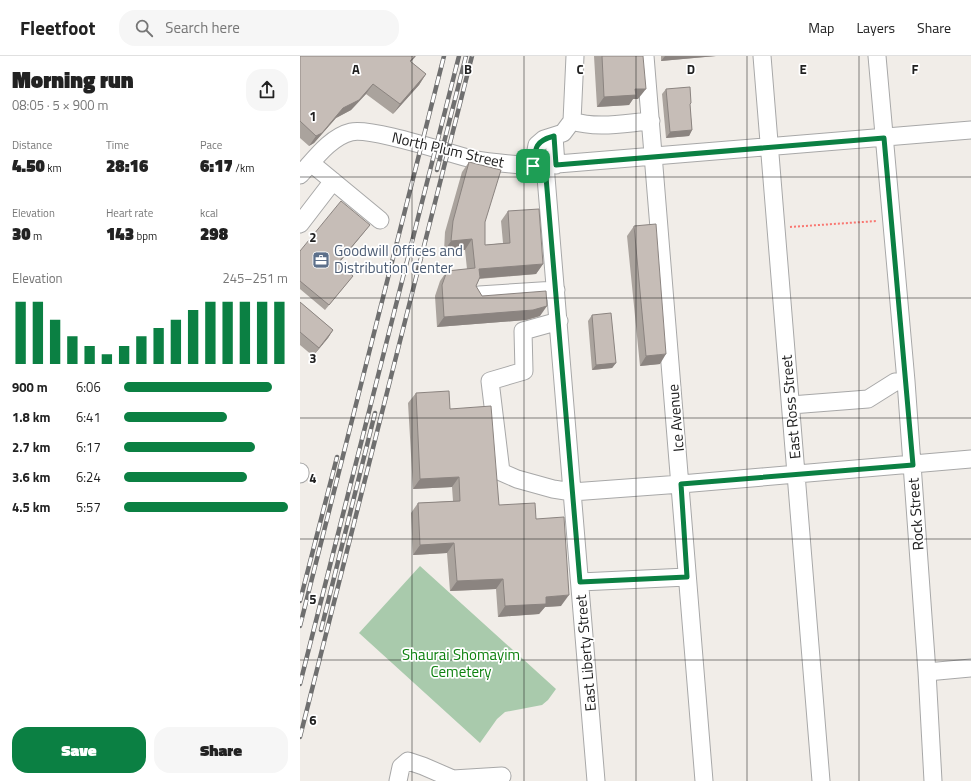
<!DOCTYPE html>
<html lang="en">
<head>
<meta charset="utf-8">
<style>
  body { margin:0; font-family:"Titillium Web",sans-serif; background:#f6f6f6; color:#222; height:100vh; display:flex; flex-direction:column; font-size:15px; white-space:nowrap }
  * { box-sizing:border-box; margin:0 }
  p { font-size:13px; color:#767676 }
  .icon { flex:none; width:22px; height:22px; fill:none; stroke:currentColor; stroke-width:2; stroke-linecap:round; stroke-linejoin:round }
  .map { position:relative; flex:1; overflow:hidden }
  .details { display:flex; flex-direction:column; background:#fff; width:300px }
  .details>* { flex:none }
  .pin { position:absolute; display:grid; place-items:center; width:34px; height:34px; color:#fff; margin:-17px; border-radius:8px; box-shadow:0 2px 6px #0006 }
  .round { display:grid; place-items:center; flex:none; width:42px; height:42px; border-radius:16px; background:#f6f6f6 }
  .headline { display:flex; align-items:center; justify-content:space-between; height:68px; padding:0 12px }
  h1 { font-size:22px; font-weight:800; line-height:30px }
  .metrics { display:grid; grid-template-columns:repeat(3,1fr); gap:6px; height:68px; padding:4px 12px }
  .metrics div { display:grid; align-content:center }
  .metrics b { font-size:17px; font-weight:800 }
  .metrics small { font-size:11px; font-weight:400 }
  .metrics p { font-size:11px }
  .chart { height:112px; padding:8px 12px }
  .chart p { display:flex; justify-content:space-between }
  .chart svg { width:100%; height:72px; margin-top:4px; stroke:#0b8043; stroke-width:6 }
  .primary-button { display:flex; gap:8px; margin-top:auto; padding:8px 12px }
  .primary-button a { flex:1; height:46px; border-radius:16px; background:#0b8043; color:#fff; font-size:16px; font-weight:800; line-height:46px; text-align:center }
  .primary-button a+a { background:#f6f6f6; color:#222 }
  ul { padding:0 12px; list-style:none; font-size:13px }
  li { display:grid; grid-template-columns:64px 48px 1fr; align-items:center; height:30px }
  li i { height:10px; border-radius:5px; background:#0b8043 }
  header { display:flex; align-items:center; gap:24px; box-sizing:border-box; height:56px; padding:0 20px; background:#fff; border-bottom:1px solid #e0e0e0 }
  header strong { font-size:19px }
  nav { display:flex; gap:22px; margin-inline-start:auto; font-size:14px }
  .search { width:280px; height:36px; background:#f6f6f6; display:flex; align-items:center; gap:10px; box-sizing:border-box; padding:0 14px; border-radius:16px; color:#767676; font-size:15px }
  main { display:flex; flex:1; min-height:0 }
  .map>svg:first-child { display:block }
</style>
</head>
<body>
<header>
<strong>Fleetfoot</strong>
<div class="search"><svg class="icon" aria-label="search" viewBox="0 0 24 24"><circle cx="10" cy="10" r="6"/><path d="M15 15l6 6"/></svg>Search here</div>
<nav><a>Map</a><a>Layers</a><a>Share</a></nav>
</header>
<main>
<section class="details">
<div class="headline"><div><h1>Morning run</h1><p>08:05 · 5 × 900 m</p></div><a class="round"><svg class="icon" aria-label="share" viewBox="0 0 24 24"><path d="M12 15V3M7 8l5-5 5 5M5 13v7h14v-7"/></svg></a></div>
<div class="metrics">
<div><p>Distance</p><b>4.50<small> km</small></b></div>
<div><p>Time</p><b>28:16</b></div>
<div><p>Pace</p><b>6:17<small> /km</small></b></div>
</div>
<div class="metrics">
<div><p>Elevation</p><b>30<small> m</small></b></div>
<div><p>Heart rate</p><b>143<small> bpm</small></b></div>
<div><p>kcal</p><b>298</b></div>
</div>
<div class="chart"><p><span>Elevation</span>245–251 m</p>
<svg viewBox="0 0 160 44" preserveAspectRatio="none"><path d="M5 44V6M15 44V6M25 44V17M35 44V27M45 44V33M55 44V38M65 44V33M75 44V27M85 44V22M95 44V17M105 44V11M115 44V6M125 44V6M135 44V6M145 44V6M155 44V6"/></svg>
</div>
<ul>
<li><b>900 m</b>6:06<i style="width:90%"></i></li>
<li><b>1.8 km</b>6:41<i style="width:63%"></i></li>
<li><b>2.7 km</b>6:17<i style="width:80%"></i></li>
<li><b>3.6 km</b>6:24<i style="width:75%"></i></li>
<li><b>4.5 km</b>5:57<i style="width:100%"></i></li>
</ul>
<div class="primary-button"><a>Save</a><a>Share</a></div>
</section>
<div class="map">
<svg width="671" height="725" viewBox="0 0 671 725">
  <rect width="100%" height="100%" fill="#f1ede8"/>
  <path fill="#a9caac" d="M120,510L256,633L248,644L242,649L205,656L197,663L180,687L59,577Z"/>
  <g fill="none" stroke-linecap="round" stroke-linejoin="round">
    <g stroke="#a8a8a8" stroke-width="19">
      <path id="minor" d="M345,0L404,725
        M462,0L521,725
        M577,0L606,325L627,616L633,725
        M272,65C297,73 325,67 351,65
        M254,80L256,109
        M11,107L80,164
        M245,109L296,725
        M233,110L237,89L244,83L263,77L272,65L275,0
        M0,119C14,104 30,81 51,76C71,71 148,97 172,103C192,107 212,108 233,110L671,74
        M0,168L33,125
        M179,239L256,234
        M259,265L223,275L224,315L190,325L201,416L217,423L253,433L272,436L381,428L671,403
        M491,349L568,343L595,326L606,325
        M0,416V418
        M280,526L387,521
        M627,616L671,612
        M98,725L101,711L108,705L123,710L153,723L202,720"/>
    </g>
    <path stroke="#f97771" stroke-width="2" stroke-dasharray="2 2" stroke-linecap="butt" d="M490,171L577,165"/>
    <use href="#minor" stroke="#fff" stroke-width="17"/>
    <g stroke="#6f6f6f" stroke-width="4.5">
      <path id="rail" d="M137,114L166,0
        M0,545L37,401
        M0,570L144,0
        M21,574L75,357
        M0,628L159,0
        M0,681L172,0"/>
    </g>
    <use href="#rail" stroke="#fff" stroke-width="3" stroke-dasharray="9" stroke-linecap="butt"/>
  </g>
  <path fill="#aaa39d" d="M0,0L111,6L126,18L119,29L93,58L66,38L51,54L36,62L14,87L9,90L0,82Z
    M294,0H343L338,43H333L329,49L297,51Z
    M361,0H416L361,5Z
    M366,33L390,49L392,74L389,80L366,82L362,38Z
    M169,106L185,166V189L203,187L201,165L208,155L243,208L236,218L179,223L176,230L182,240L240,260L226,264L137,271L135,240L140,225L147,215L167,213L165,194L144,195L145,176L162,116Z
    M70,169L38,208L53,220L25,254L0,233V195Z
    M334,170L360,308L340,310L327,180Z
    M0,246L33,274L28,282L13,300L0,289Z
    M292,259L316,307L312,312L292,314L288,265Z
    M116,337L150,353L199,449L236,463L261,550L245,551L239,558L198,561L196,533L150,535L147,497L113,499L111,457L118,447L153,445L152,431L113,433L108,347Z"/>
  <path fill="#8b8480" d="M115,0H116L103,15L110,5Z
    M365,0H416L361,5Z
    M126,18L119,29L93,58L100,48Z
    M73,28L66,38L51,54L36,62L14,87L9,90L16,80L43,52Z
    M335,33H346L338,43H333L329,49L297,51L304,41Z
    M392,74L389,80L366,82L370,76Z
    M70,169L66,174L34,213L38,207Z
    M172,183L165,194L144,195L151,185Z
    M243,208L236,218L172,223L179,213Z
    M247,250L240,260L226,264L137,271L144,261Z
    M33,274L28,282L13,300L19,292Z
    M366,298L360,308L340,310L346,300Z
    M316,307L312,312L292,314L296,309Z
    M159,421L152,431L113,433L120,423Z
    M154,487L147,497L113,499L120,489Z
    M203,523L196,533L150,535L157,525Z
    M269,539L261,550L245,551L239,558L198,561L205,550L246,541Z"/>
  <path fill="#c6bdb7" stroke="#8b8480" d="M0,0H115L110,5L126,18L100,48L73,28L59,44L43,52L22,77L16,80L0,65Z
    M302,0H343L346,33H335L336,39L304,41Z
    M390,31L391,47L390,48L392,74L370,76L366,33Z
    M169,106L201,114L185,166V189L210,187L208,155L239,153L243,208L179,213L180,221L176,230L182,240L246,235L247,250L233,254L144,261L142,229L147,215L175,212L172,183L151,185L153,165Z
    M41,145L70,169L38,207L53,220L29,249L0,225V195Z
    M356,168L366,298L346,300L334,170Z
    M0,246L33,274L19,292L0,276Z
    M311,257L316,307L296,309L292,259Z
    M149,335L150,353L191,350L199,449L235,447L236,463L264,461L269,539L246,541V548L205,550L203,523L157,525L154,487L120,489L118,447L160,445L159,421L120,423L116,337Z"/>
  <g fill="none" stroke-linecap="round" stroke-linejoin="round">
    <g stroke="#fff" stroke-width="8">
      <path id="route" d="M254,80L256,109L584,82L613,409L381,428L387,521L280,526L245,109L233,110C235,92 235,85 254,80Z"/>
    </g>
    <use href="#route" stroke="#0b8043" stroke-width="5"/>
  </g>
  <path fill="none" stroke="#212121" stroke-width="1" stroke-opacity="0.55" d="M112,0V725M224,0V725M336,0V725M447,0V725M559,0V725M0,121H671M0,242H671M0,362H671M0,483H671M0,604H671"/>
  <defs>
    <g id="office-square" transform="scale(0.9)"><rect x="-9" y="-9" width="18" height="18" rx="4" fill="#5c6f8a" stroke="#fff"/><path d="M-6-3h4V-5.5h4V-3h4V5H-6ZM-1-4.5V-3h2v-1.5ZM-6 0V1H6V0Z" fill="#fff"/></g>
  </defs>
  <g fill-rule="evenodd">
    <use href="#office-square" x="21" y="204"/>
  </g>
  <g text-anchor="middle" stroke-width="3.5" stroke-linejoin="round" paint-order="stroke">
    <g font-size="15" fill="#212121" stroke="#fff">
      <text transform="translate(148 94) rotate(13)" y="5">North Plum Street</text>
      <text transform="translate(491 351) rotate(-95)" y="5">East Ross Street</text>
      <text transform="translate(376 362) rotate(-95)" y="5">Ice Avenue</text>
      <text transform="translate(616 458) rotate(-94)" y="5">Rock Street</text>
      <text transform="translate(286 597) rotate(-95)" y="5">East Liberty Street</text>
    </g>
    <g font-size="15" fill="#4e5e75" stroke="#fff" text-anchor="start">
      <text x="34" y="200">Goodwill Offices and<tspan x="34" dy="17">Distribution Center</tspan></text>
    </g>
    <g font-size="15" fill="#0d810f" stroke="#fff">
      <text x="161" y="604">Shaurai Shomayim<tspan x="161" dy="17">Cemetery</tspan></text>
    </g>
  </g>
  <g font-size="13" text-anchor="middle" font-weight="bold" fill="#212121" stroke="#fff" stroke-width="3.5" stroke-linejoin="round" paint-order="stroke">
    <text x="56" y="18">A</text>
    <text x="168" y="18">B</text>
    <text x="280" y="18">C</text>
    <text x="391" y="18">D</text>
    <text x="503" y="18">E</text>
    <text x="615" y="18">F</text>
    <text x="13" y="65">1</text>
    <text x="13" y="186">2</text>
    <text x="13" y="307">3</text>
    <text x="13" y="427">4</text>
    <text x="13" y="548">5</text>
    <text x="13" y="669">6</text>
  </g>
</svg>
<div class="pin" style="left:233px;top:110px;background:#1e9e55"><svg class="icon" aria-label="arrive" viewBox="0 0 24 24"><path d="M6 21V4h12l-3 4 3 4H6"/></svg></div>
</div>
</main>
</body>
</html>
